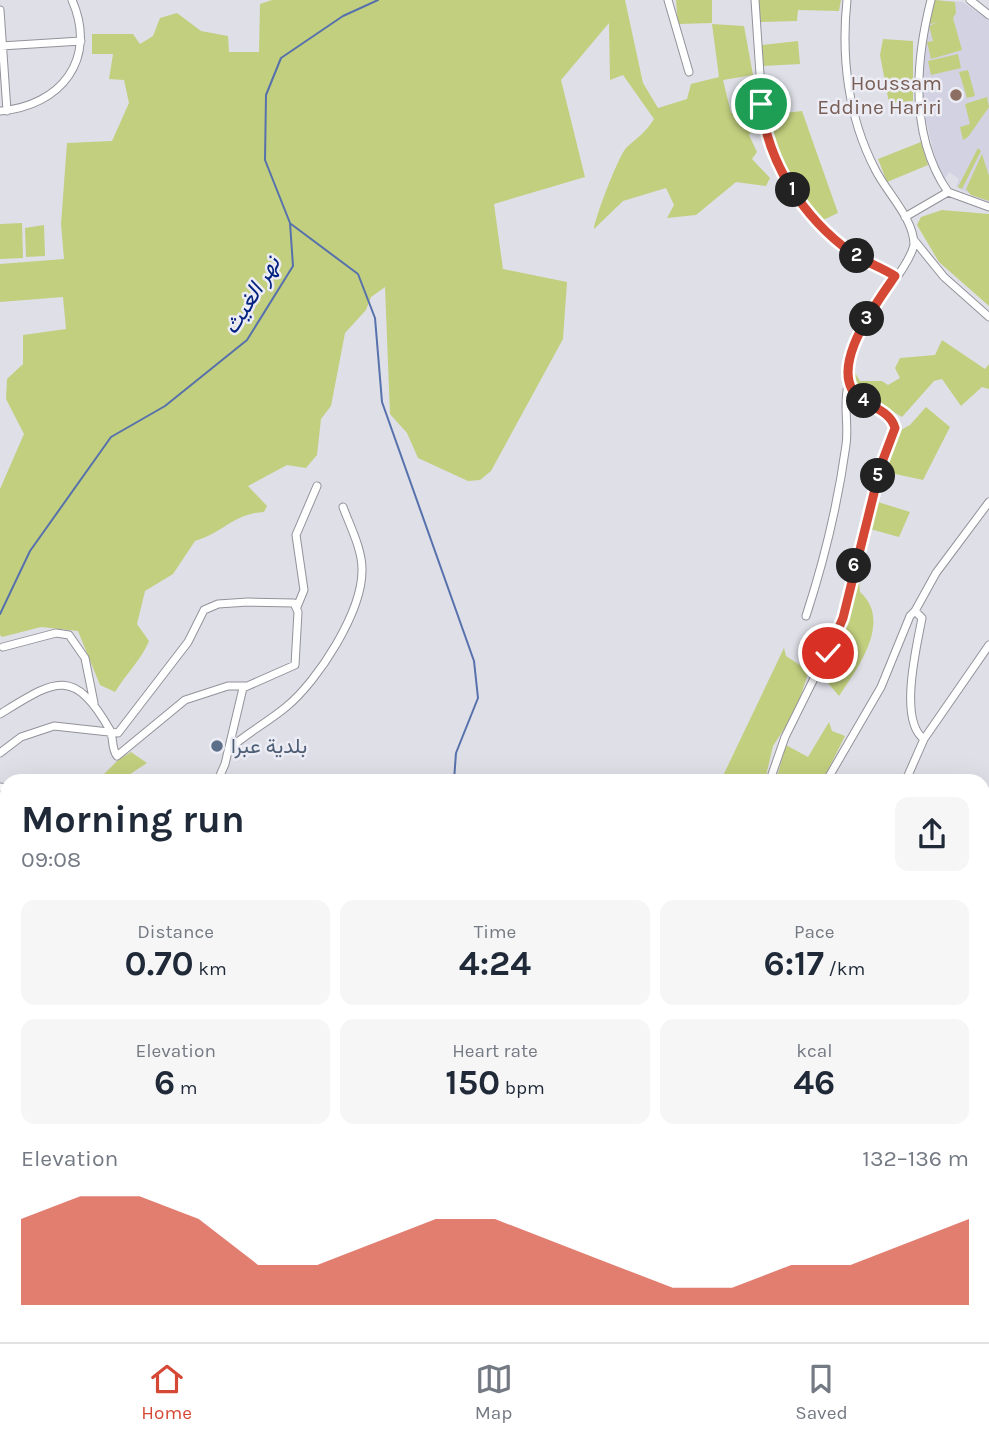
<!DOCTYPE html>
<html lang="en">
<head>
<meta charset="utf-8">
<style>
  body { margin:0; font-family:Karla,Vazirmatn,sans-serif; background:#f6f6f7; color:#1f2937; height:100vh; display:flex; flex-direction:column; font-size:26px; white-space:nowrap }
  * { box-sizing:border-box; margin:0 }
  p { font-size:23px; color:#747a83 }
  .icon { flex:none; width:38px; height:38px; fill:none; stroke:currentColor; stroke-width:2; stroke-linecap:round; stroke-linejoin:round }
  .map { position:relative; flex:1; overflow:hidden }
  .side { position:absolute; left:0px; top:774px; width:990px; height:569px; display:flex; flex-direction:column; background:#fff; border-radius:21px 21px 0 0; box-shadow:0 7px 28px #0002 }
  .side>* { flex:none }
  .pin { position:absolute; display:grid; place-items:center; width:60px; height:60px; color:#fff; margin:-30px; border:4px solid #fff; border-radius:50%; box-shadow:0 2px 7px #0007 }
  .km { position:absolute; width:35px; height:35px; margin:-18px; border-radius:50%; background:#222; color:#fff; font-size:19px; line-height:35px; text-align:center }
  .round { display:grid; place-items:center; flex:none; width:74px; height:74px; border-radius:14px; background:#f6f6f7 }
  .head { display:flex; align-items:center; justify-content:space-between; height:119px; padding:0 21px }
  h1 { font-size:38px; font-weight:700; line-height:52px }
  .figures { display:grid; grid-template-columns:repeat(3,1fr); gap:10px; height:119px; padding:7px 21px }
  .figures div { display:grid; align-content:center; border-radius:14px; background:#f6f6f7; text-align:center }
  .figures b { font-size:35px; font-weight:700 }
  .figures small { font-size:19px; font-weight:400 }
  .figures p { font-size:19px }
  .chart { height:196px; padding:14px 21px }
  .chart p { display:flex; justify-content:space-between }
  .chart svg { width:100%; height:126px; margin-top:7px; fill:#d54835; opacity:.7 }
  .dock { display:flex; justify-content:space-around; align-items:center; height:98px; border-top:2px solid #e0e1e3; background:#fff; font-size:19px; color:#747a83 }
  .dock a { display:grid; justify-items:center; gap:4px }
  .dock .selected { color:#d54835 }
  .map>svg:first-child { display:block }
</style>
</head>
<body>
<div class="map">
<svg width="989" height="1342" viewBox="0 0 989 1342">
  <rect width="100%" height="100%" fill="#dfdfe8"/>
  <path fill="#d3d2e2" d="M934,0L963,2L989,20V203L956,187L959,179L949,172L944,180L937,165L924,112L922,78L927,25Z"/>
  <path fill="#c2cf7e" d="M272,0H625L643,83L658,108L687,99L691,84L719,77L712,24L744,26L753,75L723,80L731,113L738,115L751,110L757,126L749,135L757,152L752,159L770,178L766,186L736,182L696,215L667,218L674,205L666,188L623,201L594,229C595,218 619,154 627,147C638,137 646,132 654,119L623,75L610,80L609,23L561,80L585,177L494,204L503,269L567,282L563,339L491,471L480,480L468,481L418,458L407,433L390,414L385,287L371,297L366,310L345,333L331,406L321,419L317,455L306,468L287,465L248,486L267,506L264,512C235,513 221,534 195,541L173,574L145,591L137,624L149,641C141,660 126,674 115,692L100,685L78,631L41,627L2,637L0,635V489L24,434L6,399L7,379L23,364V335L66,329L63,297L0,302V264L64,259L61,224L67,143L112,141L129,103L124,80L109,79L113,54H92V34H133L140,44L153,36L160,18L177,13L201,31L228,36L229,52H259L260,4Z
    M676,0H712V23L678,24Z
    M759,0H841L839,11L798,10L797,21L760,22Z
    M935,0L955,2L956,13L953,18L962,50L931,59L927,42L933,41L929,26L938,22L927,25Z
    M883,39L913,41V101L889,103L880,55Z
    M798,41L800,64L763,66L761,45Z
    M958,54L961,68L931,75L928,61Z
    M968,70L975,96L967,98L959,72Z
    M987,97L989,107L968,137L963,140L960,127L970,124L965,104Z
    M802,111L838,213L821,221C796,186 778,157 767,115Z
    M921,142L928,165L887,182L878,159Z
    M978,148L981,151L962,189L958,187Z
    M982,154L989,176V201L971,195L966,189Z
    M942,210L989,214V306L939,262L917,225L921,217Z
    M22,223L23,258L0,259V224Z
    M44,225L45,256L26,257L25,228Z
    M942,340L985,369L989,364V389L982,387L961,406L942,379L934,381L902,417L856,389L853,375L855,373L860,381H882L888,385L900,378L895,368L900,358L935,355Z
    M926,407L950,427L923,480L886,472L899,431L910,425Z
    M878,502L910,512L899,537L870,529Z
    M859,581L860,592C893,621 857,669 839,696L822,676L840,641L856,583Z
    M784,648L786,656L809,671L795,712L773,746L765,780H721Z
    M829,722L832,731L845,736L823,780H776L786,745L808,757Z
    M131,752L147,763L121,780H107L104,774L118,760Z
    M989,824V944L984,939V846Z
    M989,973V1342H819L821,1335H984V983Z
    M67,1335H107L110,1342H63Z
    M303,1335H334L332,1342H301Z
    M562,1335H627V1342H562Z
    M638,1335H706L702,1342H637Z"/>
  <g fill="none" stroke-linecap="round" stroke-linejoin="round">
    <path stroke="#5671ac" stroke-width="2" d="M291,224L358,274L375,318L382,402L474,661L478,698L456,753L454,780
      M0,614L30,551L111,437L165,406L247,340L293,266L290,223L265,160L266,95L281,58L343,16L378,0
      M984,874L989,857
      M984,919L989,928
      M984,1039L989,1026
      M0,1068V1069
      M823,1342L825,1335"/>
    <g stroke="#92929a" stroke-width="9">
      <path id="minor" d="M668,0L689,72
        M755,0L763,119L776,163L806,209L845,247L895,276
        M970,0L989,15
        M0,10L7,111
        M1,46L81,41
        M0,111C61,106 98,59 72,0
        M948,192L989,207
        M905,217L948,192C909,135 915,63 931,0
        M914,240L944,277L989,317
        M297,607L304,590L296,535L317,486
        M915,611L936,573L989,502
        M806,616C824,561 838,503 846,445C849,425 843,406 848,385
        M3,647L56,633L69,635L85,658L94,703
        M0,714C54,681 73,665 110,730C114,739 111,748 117,756L185,700L228,686H245
        M229,749C247,733 268,722 286,707C318,681 363,611 362,569C362,549 350,526 343,507
        M0,753L21,737L54,726L118,733L188,642L204,610L218,604L248,602L294,603L298,612L295,665L243,688L225,764L218,780
        M770,780L785,737L841,624L881,465L895,428C890,406 856,407 849,385C833,341 905,281 914,245C914,218 886,192 875,169C848,117 841,57 847,0
        M827,780L881,687L910,616L915,611L922,618C917,645 898,721 924,739
        M906,780L924,739L989,645
        M0,787L7,788
        M0,1212L7,1206
        M60,1342L64,1335
        M397,1342L398,1335
        M439,1342L455,1335
        M482,1342V1335
        M558,1342L559,1335
        M633,1342V1335
        M708,1342L711,1335"/>
    </g>
    <use href="#minor" stroke="#fff" stroke-width="7"/>
  </g>
  <g fill="none" stroke-linecap="round" stroke-linejoin="round">
    <g stroke="#fff" stroke-width="14">
      <path id="route" d="M761,104C768,163 803,218 852,253C865,262 881,267 895,276C876,304 822,374 863,401C875,408 891,413 895,428L881,465L843,618L828,653"/>
    </g>
    <use href="#route" stroke="#d54835" stroke-width="9"/>
  </g>
  <circle fill="#8d6e63" stroke="#ececf5" stroke-width="2.5" cx="956" cy="95" r="7"/>
  <circle fill="#5c6f8a" stroke="#ececf5" stroke-width="2.5" cx="217" cy="746" r="7"/>
  <g text-anchor="middle" stroke-width="5" stroke-linejoin="round" paint-order="stroke">
    <g font-size="21" fill="#785e54" stroke="#ececf5" text-anchor="end">
      <text x="942" y="90">Houssam<tspan x="942" dy="24">Eddine Hariri</tspan></text>
    </g>
    <g font-size="21" fill="#4e5e75" stroke="#ececf5" text-anchor="start">
      <text x="231" y="753">بلدية عبرا</text>
    </g>
    <g font-size="23" font-style="italic" fill="#02227f" stroke="#ececf5">
      <text transform="translate(251 295) rotate(-58)" y="8">نهر الغيث</text>
    </g>
  </g>
</svg>
<div class="pin" style="left:761px;top:104px;background:#1e9e55"><svg class="icon" aria-label="arrive" viewBox="0 0 24 24"><path d="M6 21V4h12l-3 4 3 4H6"/></svg></div>
<div class="pin" style="left:828px;top:653px;background:#d93025"><svg class="icon" aria-label="check" viewBox="0 0 24 24"><path d="M5 12l5 5 9-10"/></svg></div>
<b class="km" style="left:793px;top:190px">1</b>
<b class="km" style="left:857px;top:256px">2</b>
<b class="km" style="left:867px;top:319px">3</b>
<b class="km" style="left:864px;top:401px">4</b>
<b class="km" style="left:878px;top:476px">5</b>
<b class="km" style="left:854px;top:566px">6</b>
<section class="side">
<div class="head"><div><h1>Morning run</h1><p>09:08</p></div><a class="round"><svg class="icon" aria-label="share" viewBox="0 0 24 24"><path d="M12 15V3M7 8l5-5 5 5M5 13v7h14v-7"/></svg></a></div>
<div class="figures">
<div><p>Distance</p><b>0.70<small> km</small></b></div>
<div><p>Time</p><b>4:24</b></div>
<div><p>Pace</p><b>6:17<small> /km</small></b></div>
</div>
<div class="figures">
<div><p>Elevation</p><b>6<small> m</small></b></div>
<div><p>Heart rate</p><b>150<small> bpm</small></b></div>
<div><p>kcal</p><b>46</b></div>
</div>
<div class="chart"><p><span>Elevation</span>132–136 m</p>
<svg viewBox="0 0 160 44" preserveAspectRatio="none"><path d="M0 44V14L10 6L20 6L30 14L40 30L50 30L60 22L70 14L80 14L90 22L100 30L110 38L120 38L130 30L140 30L150 22L160 14V44z"/></svg>
</div>
</section>
</div>
<nav class="dock">
<a class="selected"><svg class="icon" aria-label="home" viewBox="0 0 24 24"><path d="M3 11l9-7 9 7M6 9v11h12V9"/></svg>Home</a>
<a><svg class="icon" aria-label="map" viewBox="0 0 24 24"><path d="M3 6l6-2 6 2 6-2v14l-6 2-6-2-6 2zM9 4v14M15 6v14"/></svg>Map</a>
<a><svg class="icon" aria-label="saved" viewBox="0 0 24 24"><path d="M7 4h10v16l-5-4-5 4z"/></svg>Saved</a>
</nav>
</body>
</html>
